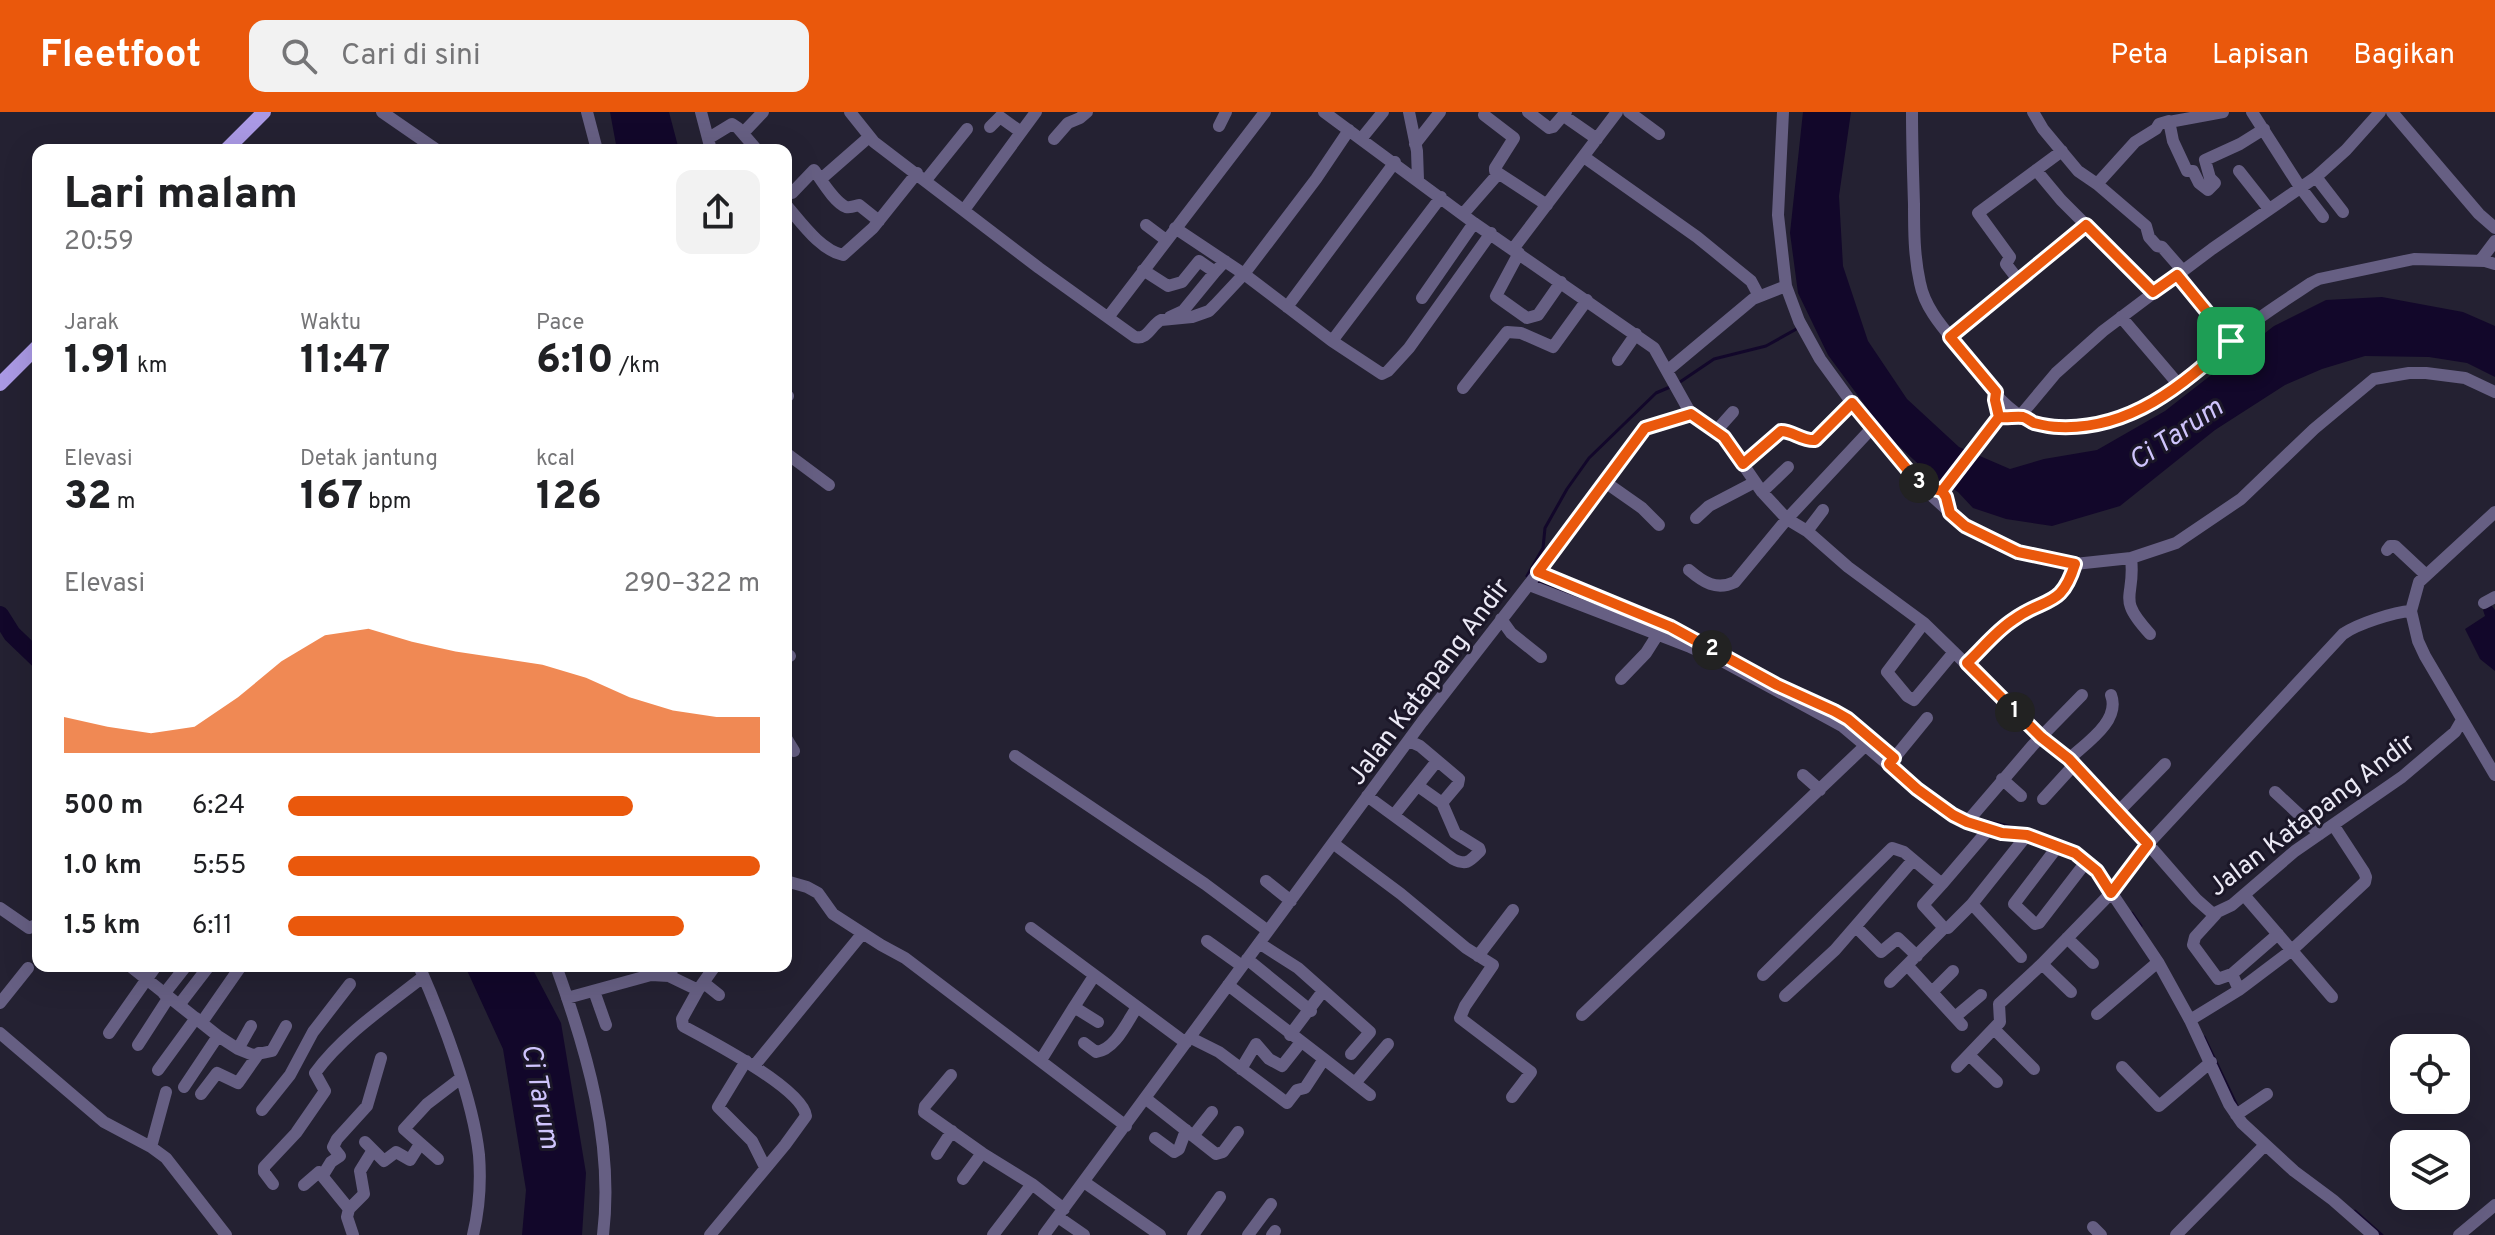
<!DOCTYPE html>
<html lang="id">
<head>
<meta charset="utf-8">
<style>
  body { margin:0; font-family:Overpass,sans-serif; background:#f2f2f2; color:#202124; height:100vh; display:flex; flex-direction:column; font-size:30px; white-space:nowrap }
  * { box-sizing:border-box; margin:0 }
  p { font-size:26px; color:#757577 }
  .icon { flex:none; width:44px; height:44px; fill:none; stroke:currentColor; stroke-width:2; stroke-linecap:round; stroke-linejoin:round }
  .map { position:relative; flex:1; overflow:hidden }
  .details { position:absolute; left:32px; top:32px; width:760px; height:828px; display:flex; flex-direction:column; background:#fff; border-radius:16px; box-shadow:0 8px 32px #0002 }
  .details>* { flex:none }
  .controls { position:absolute; left:2390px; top:922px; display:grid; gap:16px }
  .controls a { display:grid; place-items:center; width:80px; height:80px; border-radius:16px; background:#fff; box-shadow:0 8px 32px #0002; font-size:40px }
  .pin { position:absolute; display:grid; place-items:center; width:68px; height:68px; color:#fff; margin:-34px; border-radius:16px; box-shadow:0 4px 12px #0006 }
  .km { position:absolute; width:40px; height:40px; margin:-20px; border-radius:50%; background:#222; color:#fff; font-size:22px; line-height:40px; text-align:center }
  .round { display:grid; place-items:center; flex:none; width:84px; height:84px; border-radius:16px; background:#f2f2f2 }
  .head { display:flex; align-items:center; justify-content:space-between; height:136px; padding:0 32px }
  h1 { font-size:44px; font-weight:800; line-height:60px }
  .metrics { display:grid; grid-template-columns:repeat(3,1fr); gap:12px; height:136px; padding:8px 32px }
  .metrics div { display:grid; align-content:center }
  .metrics b { font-size:40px; font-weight:800 }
  .metrics small { font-size:22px; font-weight:400 }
  .metrics p { font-size:22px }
  .chart { height:224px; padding:16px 32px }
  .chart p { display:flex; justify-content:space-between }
  .chart svg { width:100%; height:144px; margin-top:8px; fill:#ea580c; opacity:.7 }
  ul { padding:0 32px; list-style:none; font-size:26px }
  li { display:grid; grid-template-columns:128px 96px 1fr; align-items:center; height:60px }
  li i { height:20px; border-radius:10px; background:#ea580c }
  header { display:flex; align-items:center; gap:48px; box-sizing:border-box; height:112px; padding:0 40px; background:#ea580c; color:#fff }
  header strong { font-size:38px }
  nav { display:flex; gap:44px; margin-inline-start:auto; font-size:28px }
  .search { width:560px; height:72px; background:#f2f2f2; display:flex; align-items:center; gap:20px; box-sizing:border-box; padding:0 28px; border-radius:16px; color:#757577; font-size:30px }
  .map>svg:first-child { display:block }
</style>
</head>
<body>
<header>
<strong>Fleetfoot</strong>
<div class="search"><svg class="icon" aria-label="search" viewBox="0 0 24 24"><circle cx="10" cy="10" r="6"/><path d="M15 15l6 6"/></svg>Cari di sini</div>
<nav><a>Peta</a><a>Lapisan</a><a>Bagikan</a></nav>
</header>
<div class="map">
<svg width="2495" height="1123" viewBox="0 0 2495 1123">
  <rect width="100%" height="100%" fill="#242132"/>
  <path fill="#12072a" d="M610,0H669L679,38H617Z
    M1803,0H1851L1839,84L1843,154L1868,229L1907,287L1959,335L2010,357L2044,347L2097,338L2165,299L2274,214L2326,188L2382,185L2463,200L2495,214V265L2467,251L2429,245L2365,244L2322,257L2285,273L2215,318L2120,394L2052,414L2006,407L1973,396L1958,380L1928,361L1887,323L1828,243L1798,181L1790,121Z
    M2491,493L2495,498V559L2480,547L2465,517L2485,504L2483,498Z
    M465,854H531L561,911L586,1061L582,1123H522L526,1078L503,937Z"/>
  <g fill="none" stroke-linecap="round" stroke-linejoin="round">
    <path stroke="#12072a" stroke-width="3" d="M1677,272L1714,247L1766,234L1800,215
      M1531,466L1527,464L1543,436L1545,416L1567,377L1589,346L1656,281L1670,275
      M1538,469L1631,506
      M1974,706L2021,717
      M2132,801L2141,814
      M2204,925L2237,994
      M2355,1099L2382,1123"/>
    <path stroke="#12072a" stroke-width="18" d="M0,503L12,522L38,547"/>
    <path stroke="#665f83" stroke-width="12" d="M382,0L437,38
      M587,0L597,38
      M701,0L711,38
      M850,0L874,30L1039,156L1135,225C1148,228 1151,213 1161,208L1192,205L1209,199L1215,193L1244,162L1316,67L1349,18
      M1324,0L1474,111L1654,236L1691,302
      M1409,0L1417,39L1418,68
      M1528,0L1549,16L1553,15L1566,0
      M1629,0L1659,22
      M1783,0L1778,103L1786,174L1799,209L1820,247L1852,291L1921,374L1965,414L2004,435L2075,452L2131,446L2176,431L2241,387L2314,317L2374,267L2409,261H2426L2465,266L2495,280
      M1912,0C1912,31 1913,61 1914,92C1914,118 1914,144 1920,171C1925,197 1944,217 1961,238C1978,260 1997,290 2022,305C2053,323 2098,316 2129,303C2175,284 2208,248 2246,216C2266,200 2289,186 2311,171L2319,167L2414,147L2485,149L2495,152
      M2033,0L2043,17L2078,59L2097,72L2146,114L2149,125L2157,134L2162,135L2183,159
      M2252,0L2300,75L2323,105
      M2392,0L2479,102L2495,116
      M1484,3L1514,26L1495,56V59L1547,93
      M1564,4L1597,27
      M2169,10L2223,0
      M1219,14L1226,0
      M990,15L1000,5L1021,20
      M743,21L763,0
      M709,26L732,12L738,16L757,38
      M1054,27L1068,11L1080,6L1087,0
      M1361,27L1383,0
      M1415,32L1440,0
      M1584,45L1697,125L1751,169L1759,184
      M2036,58L2061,88L2153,180
      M2239,59L2269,97
      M2316,65L2343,100
      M821,67L869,25
      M926,68L967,17
      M2097,72L2135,30L2156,17L2159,12L2169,9L2173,29L2187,59H2193L2199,71L2208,78L2215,71L2210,66L2205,48L2240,32L2264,17
      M792,81L814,58C822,69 834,90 846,95C851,96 855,94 859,93L879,109
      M786,93C801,110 820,138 843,143L873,116L917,61
      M964,98L1036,0
      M1463,102L1498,62
      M1146,113L1166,128
      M1175,116L1244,162L1332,229L1382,262L1388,259L1409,236L1491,121
      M1513,137L1617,0
      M1519,141L1496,184L1527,206L1538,203L1561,170
      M2480,149L2495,129
      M1143,158L1168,174L1182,170L1199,149L1215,160L1225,149
      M2177,163L2231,229
      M2019,169L2006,152L2010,145L1978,101L2062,39
      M1422,186L1474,111
      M1287,195L1395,50
      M1109,204L1265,0
      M1170,205L1183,199L1215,160
      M2121,205L2179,273
      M1950,225L2086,113
      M1332,229L1441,85
      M1618,248L1636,222
      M1668,258L1753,187L1786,174
      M1463,276L1507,220L1521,221L1553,235L1587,188
      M786,283L788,284
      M2020,304L2056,261L2103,219L2212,137L2316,65L2346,38L2380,0
      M1716,319L1733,300
      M786,341L829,373
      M1743,352L1781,319C1793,319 1802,329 1815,328L1852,291
      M1605,370L1642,396L1659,413
      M1942,379L1999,305
      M1762,380L1788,355
      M2495,400L2419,470L2411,499L2418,529L2425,544L2495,663
      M1696,406L1709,394L1755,370
      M1807,419L1823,398
      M2387,438L2390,434H2395L2426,463
      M2131,446C2136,487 2115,484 2150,522
      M1689,458C1703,470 1716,479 1735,470L1787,407L1872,316
      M1538,460L1671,515L1707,535
      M1529,473L1690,535L1724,550L1842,614L1917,677L1967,710L2002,721L2027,723L2075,741L2097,759L2158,850L2190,908L2229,992L2242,1011L2294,1059L2333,1088L2373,1123
      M2484,491L2495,485
      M1501,507L1511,521L1541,545
      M1924,511L1887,560L1907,584L1914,588L1954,540
      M786,541L790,544
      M1967,551C1982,537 1996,519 2013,507C2046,484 2061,498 2075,452
      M1621,567L1646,541L1658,522
      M1805,586L1848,607L1894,646
      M786,626L794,639
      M1409,629L1420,634L1459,667L1458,672L1442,691
      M1015,644L1205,772L1268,819
      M2069,647C2085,632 2121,609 2111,583
      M1891,650L1927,606
      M1803,663L1820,678
      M2002,667L2021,684
      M2275,680L2320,722
      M1367,684L1453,747C1467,754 1470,749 1480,739L1479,736L1455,721L1442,691L1418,674
      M2043,687L2074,653
      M2119,699L2165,652
      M1394,703L1437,649
      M1967,710L2033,633L2082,583
      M1334,732L1401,782L1466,836L1493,853L1465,894L1460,906L1531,960L1512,985
      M2058,734L2014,792L2035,812L2039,811L2086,750
      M786,769L807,775L818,781L833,802L881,833L905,846L1126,1014
      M1266,769L1291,789
      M1942,772L1923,793L1944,816H1948L1972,792L2027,723
      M2244,783L2332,885
      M1972,792L2021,845
      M0,796L29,816L38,812
      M2216,802L2195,825L2193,833L2218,867L2232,862L2239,878
      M1856,815L1881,840L1898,826L1917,844
      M1031,816L1186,931
      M2067,826L2093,851
      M1207,829L1242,854
      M1259,831L1298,856L1370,920L1351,942
      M1478,844L1513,798
      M1247,847L1311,899
      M2042,852L2071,880
      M1907,853L1962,913
      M130,854L218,924L238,937L253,943L272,939L286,914
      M419,854C442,906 473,987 479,1043C481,1069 479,1098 473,1123
      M556,854C587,939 614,1031 603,1123
      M2232,862L2278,822
      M1763,863L1892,736L1904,740L1942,772L1989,717
      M669,864L698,878L715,854
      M1094,864L1074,895L1098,910
      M1890,870L1944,816
      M704,871L719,883
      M1228,873L1324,947
      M698,878L682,907L683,914C709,928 802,976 806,1004L785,1033L710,1123
      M594,879L606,913
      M1932,880L1953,859
      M164,882L186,854
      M1785,884L1835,838L1913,748
      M567,886L651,863L669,864L674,854
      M0,891L28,856
      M179,893L209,854
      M2097,902L2158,850
      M1582,903L1866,633
      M1955,905L1981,883
      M2190,908L2239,878L2292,838L2365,770L2366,765L2364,760L2334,714
      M202,910L241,854
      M1994,917L2034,957
      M0,921L104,1010L151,1035L166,1046L226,1123
      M109,921L156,854
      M1290,923L1323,879
      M1191,926L1219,940L1287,991L1297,978L1305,976L1324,947L1370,983
      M1084,931L1096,940C1115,938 1127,910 1137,895
      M138,933L169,885
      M238,937L251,914
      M1969,943L1997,970
      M1041,948L1074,895
      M746,949L718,995L752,1029L765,1055
      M754,954L862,822
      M1957,955L2000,910L1999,892L2042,852L2113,779L2148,732L2343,522C2357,512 2394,500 2411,499
      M2122,955L2159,994L2211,950
      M1241,957L1256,932L1269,947L1282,954L1301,930
      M158,958L196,906
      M951,963L925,994L924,1000L982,1041
      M1355,971L1388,932
      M184,975L218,924
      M201,982L217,961L238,971L259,941
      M1145,986L1216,1042L1223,1040L1238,1020
      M262,998L290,963L313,920L350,872
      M2236,1003L2267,982
      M1193,1024L1212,1000
      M1155,1026L1174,1040L1179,1037L1186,1018
      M365,1030L384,1049L396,1040L410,1048L420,1032
      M151,1035L166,980
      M937,1042L952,1019
      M438,1047L404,1017L427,992L461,966
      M323,1063L331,1050L340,1044L333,1035L337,1027L367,994L381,946
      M963,1067L982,1041L1032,1072L1064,1097
      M1084,1070L1160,1123
      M273,1072L264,1060V1055L296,1021L325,979L315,961C343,923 386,894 423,865
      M304,1073L319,1060L349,1097L364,1082L360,1059L373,1038
      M349,1097L347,1105L353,1123
      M1058,1105L1084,1123
      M2093,1115L2101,1123
      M993,1123L1032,1072
      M1044,1123L1422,610L1530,471L1642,319L1648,314L1691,302L1724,325L1762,380L1787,407L1807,419L1848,455L1924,511L2041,625L2069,647L2115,694L2196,787L2213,802L2232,793L2295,739L2402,665L2455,620L2462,608
      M1193,1123L1220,1085
      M1248,1123L1271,1092
      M1272,1123L1275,1119
      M2176,1123L2265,1033
      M2459,1123L2495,1093"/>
    <path stroke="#aa99e5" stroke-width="14" d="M226,38L264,0
      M0,272L38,234"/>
  </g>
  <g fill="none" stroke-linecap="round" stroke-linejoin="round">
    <g stroke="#fff" stroke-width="16">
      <path id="route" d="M2231,229C2182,274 2130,318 2059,315C2051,315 2042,313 2034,311C2031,310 2027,306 2023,305C2016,304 2007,306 1999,305L1942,379L1946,385L1950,401L1965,414L2018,440L2075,452C2061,497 2046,484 2013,508C1996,519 1982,537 1967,551L2041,625L2069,647L2148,732L2111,781L2097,759L2075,741L2027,723L2002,721L1967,710L1953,703L1917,677L1889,652L1894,646L1848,607L1834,599L1777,573L1671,515L1538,460L1645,316L1691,302L1724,325L1743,352L1781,319C1793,319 1802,329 1815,328L1852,291L1921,374L1942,379L1999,305L1995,288L1996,280L1950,225L2086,113L2153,180L2177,163L2231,229"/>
    </g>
    <use href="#route" stroke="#ea580c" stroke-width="10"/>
  </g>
  <g text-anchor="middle" stroke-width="6" stroke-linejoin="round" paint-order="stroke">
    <g font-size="26" fill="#ebe9f5" stroke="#1b1728">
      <text transform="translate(1428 569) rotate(-53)" y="9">Jalan Katapang Andir</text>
      <text transform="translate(2311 702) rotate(-37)" y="9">Jalan Katapang Andir</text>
    </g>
    <g font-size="28" font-style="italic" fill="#cfc4fc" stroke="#1b1728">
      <text transform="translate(2175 321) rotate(-34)" y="10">Ci Tarum</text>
      <text transform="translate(542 984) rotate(79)" y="10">Ci Tarum</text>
    </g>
  </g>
</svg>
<div class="controls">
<a><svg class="icon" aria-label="locate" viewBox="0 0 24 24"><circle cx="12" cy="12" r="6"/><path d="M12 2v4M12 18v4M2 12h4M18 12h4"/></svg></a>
<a><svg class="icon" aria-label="layers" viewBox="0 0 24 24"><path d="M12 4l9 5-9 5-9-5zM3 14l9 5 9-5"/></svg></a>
</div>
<div class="pin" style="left:2231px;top:229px;background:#1e9e55"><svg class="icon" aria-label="arrive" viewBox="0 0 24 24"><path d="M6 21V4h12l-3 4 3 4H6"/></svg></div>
<b class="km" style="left:2015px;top:600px">1</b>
<b class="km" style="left:1712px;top:538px">2</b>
<b class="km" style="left:1919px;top:371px">3</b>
<section class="details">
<div class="head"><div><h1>Lari malam</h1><p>20:59</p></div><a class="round"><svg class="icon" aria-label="share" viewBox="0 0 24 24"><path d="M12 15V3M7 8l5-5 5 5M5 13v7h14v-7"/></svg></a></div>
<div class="metrics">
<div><p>Jarak</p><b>1.91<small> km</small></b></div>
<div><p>Waktu</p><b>11:47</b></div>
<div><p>Pace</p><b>6:10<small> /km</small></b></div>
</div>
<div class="metrics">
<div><p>Elevasi</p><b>32<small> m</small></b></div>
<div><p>Detak jantung</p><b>167<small> bpm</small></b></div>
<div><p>kcal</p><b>126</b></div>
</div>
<div class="chart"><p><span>Elevasi</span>290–322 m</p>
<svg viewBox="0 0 160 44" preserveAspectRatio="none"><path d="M0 44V33L10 36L20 38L30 36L40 27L50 16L60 8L70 6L80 10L90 13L100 15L110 17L120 21L130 27L140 31L150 33L160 33V44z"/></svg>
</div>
<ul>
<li><b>500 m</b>6:24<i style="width:73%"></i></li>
<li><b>1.0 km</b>5:55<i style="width:100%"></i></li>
<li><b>1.5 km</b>6:11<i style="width:84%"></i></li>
</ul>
</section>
</div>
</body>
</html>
